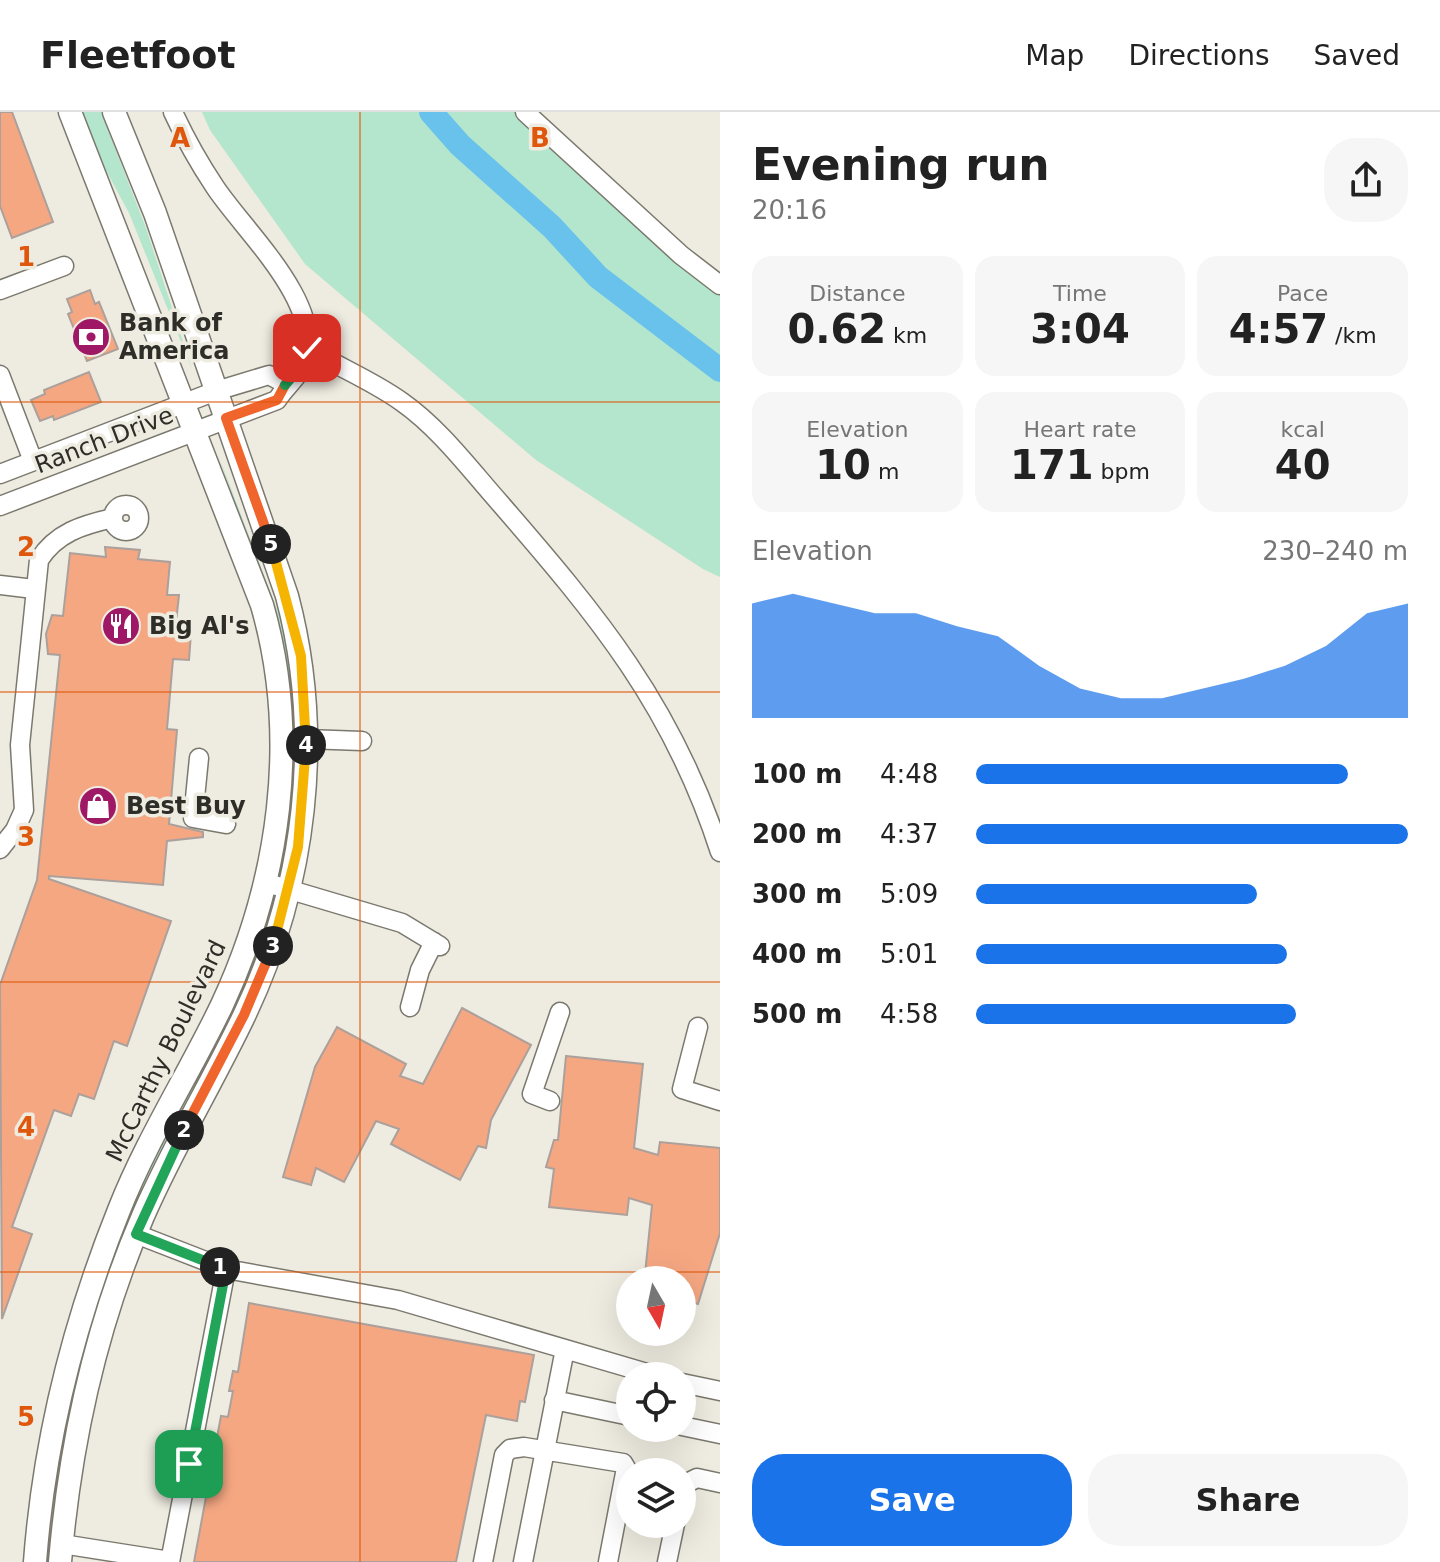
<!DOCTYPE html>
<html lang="en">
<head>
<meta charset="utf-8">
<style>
  body { margin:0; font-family:"DejaVu Sans",sans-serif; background:#f6f6f6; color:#222; height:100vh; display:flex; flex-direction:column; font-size:30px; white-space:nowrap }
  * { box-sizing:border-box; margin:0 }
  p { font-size:26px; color:#767676 }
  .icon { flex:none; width:44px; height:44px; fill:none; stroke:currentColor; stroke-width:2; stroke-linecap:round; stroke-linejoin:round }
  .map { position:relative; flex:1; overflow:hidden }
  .details { display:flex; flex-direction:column; background:#fff; width:720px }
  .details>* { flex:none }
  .needle { width:52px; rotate:171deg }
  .buttons { position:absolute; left:616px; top:1154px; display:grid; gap:16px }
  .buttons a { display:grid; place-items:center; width:80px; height:80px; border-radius:50%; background:#fff; box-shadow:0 8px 32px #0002; font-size:40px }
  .pin { position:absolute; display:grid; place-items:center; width:68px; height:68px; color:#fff; margin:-34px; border-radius:16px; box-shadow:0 4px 12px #0006 }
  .km { position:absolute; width:40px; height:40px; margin:-20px; border-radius:50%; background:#222; color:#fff; font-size:22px; line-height:40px; text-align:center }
  .round { display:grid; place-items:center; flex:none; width:84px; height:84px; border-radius:32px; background:#f6f6f6 }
  .headline { display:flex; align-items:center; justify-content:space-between; height:136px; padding:0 32px }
  h1 { font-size:44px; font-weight:600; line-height:60px }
  .stats { display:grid; grid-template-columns:repeat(3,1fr); gap:12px; height:136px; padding:8px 32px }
  .stats div { display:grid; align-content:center; border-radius:20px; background:#f6f6f6; text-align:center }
  .stats b { font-size:40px; font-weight:600 }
  .stats small { font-size:22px; font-weight:400 }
  .stats p { font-size:22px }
  .chart { height:224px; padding:16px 32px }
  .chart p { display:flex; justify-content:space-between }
  .chart svg { width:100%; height:144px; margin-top:8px; fill:#1a73e8; opacity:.7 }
  .action { display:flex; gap:16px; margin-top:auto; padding:16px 32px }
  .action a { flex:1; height:92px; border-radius:32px; background:#1a73e8; color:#fff; font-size:32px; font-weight:600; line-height:92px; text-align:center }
  .action a+a { background:#f6f6f6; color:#222 }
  ul { padding:0 32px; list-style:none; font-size:26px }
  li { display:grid; grid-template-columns:128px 96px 1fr; align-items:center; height:60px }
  li i { height:20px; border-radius:10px; background:#1a73e8 }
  header { display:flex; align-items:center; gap:48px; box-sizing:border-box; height:112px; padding:0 40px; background:#fff; border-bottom:2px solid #e0e0e0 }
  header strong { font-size:38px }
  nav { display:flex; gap:44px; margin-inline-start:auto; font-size:28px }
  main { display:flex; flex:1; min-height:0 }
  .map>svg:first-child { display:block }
</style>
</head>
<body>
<header>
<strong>Fleetfoot</strong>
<nav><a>Map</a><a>Directions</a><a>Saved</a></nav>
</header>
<main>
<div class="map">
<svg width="720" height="1450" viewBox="0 0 720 1450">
  <rect width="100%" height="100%" fill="#eeebe0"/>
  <path fill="#b3e6cc" d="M82,0H101L146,116L192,257L129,101L102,51Z
    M202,0H539L681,141L720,165V465L703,457L536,348L305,152L210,18Z
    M219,345L283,513L293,568L297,646L284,754L294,676L291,602L253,443Z
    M271,806L257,852L86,1234L116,1140L124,1103Z"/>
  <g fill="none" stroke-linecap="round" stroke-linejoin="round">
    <path stroke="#68c2ec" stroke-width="24" d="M431,0L460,33L552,115L598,165L720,258"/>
  </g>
  <path fill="#f5a782" stroke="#aba09b" stroke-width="2" d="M0,0H12L53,110L12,126L0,94Z
    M90,178L95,192L99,190L118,237L87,249L68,202L72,200L67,187Z
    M89,260L101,290L54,308L53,304L40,309L31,288L45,282L44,278Z
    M105,435L140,438L138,447L170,450L167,483H179L175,520L191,521L189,548L173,547L167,617L177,618L169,712L203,720V725L167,729L163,773L49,764V767L171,809L127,934L114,929L94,987L79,982L71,1004L54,998L12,1115L32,1122L2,1207L0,873L37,768L60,543L48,542L46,522L52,503L63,504L70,441L106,445Z
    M462,896L531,933L491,1008L486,1036L478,1034L460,1068L391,1032L399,1017L376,1009L344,1070L316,1056L311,1073L283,1065L315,955L337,915L406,952L400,964L423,972Z
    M566,944L643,952L634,1036L658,1043L660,1030L720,1036V1121L698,1192L682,1187V1168H676L677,1165L645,1162L652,1093L629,1086L627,1103L549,1095L554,1057L546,1055L554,1028H558Z
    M249,1191L534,1243L525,1290L520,1289L517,1309L486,1303L456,1450H194L221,1304L228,1305L233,1279H229L233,1259L238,1260Z"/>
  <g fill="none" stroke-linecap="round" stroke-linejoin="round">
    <g stroke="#7b786e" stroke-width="21">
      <path id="minor" d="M525,0L681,143L720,173
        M0,178L64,154
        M307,236C338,255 373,269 402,290C439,316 469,356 499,390C598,504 673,594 720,740
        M0,263L33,349
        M0,362L216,279L269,263L286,272
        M113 406a13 13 0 1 1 26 0a13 13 0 1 1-26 0Z
        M0,394L277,288C285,275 300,264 305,249C324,191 244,119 215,75C199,51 185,26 173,0
        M0,473L34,477
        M306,627L362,629
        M199,646L193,706L226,712
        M0,737L15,718L24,698L20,633L39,448C56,421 82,413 113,406
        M267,771L402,811L440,834
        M410,895L420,858L434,830
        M698,915L682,977L720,989
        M550,989L532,982L560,900
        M136,1122L226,1157L398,1188L657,1264
        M682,1271L720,1279
        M554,1288L630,1304
        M682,1314L720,1322
        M682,1377L683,1373L697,1366L720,1371
        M62,1432L170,1449
        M170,1450L226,1157
        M483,1450L504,1343L510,1337L524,1335L623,1351L626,1356L608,1450
        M523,1450L565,1237
        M667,1450L675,1412"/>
    </g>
    <g stroke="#7b786e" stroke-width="25">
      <path id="major" d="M35,1450C44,1330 74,1210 119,1098C147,1027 189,962 222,893C280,769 300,625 262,493L70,0
        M60,1450C70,1332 96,1213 143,1104C173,1035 212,971 244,904C306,774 324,624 287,484L155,101L114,0"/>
    </g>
    <use href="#minor" stroke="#fff" stroke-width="18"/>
    <use href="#major" stroke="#fff" stroke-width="22"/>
  </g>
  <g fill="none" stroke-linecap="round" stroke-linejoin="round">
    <g stroke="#fff" stroke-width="16">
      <path id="split-1" d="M189,1352L226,1157L220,1155"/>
    </g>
    <g stroke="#fff" stroke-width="16">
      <path id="split-2" d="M184,1018L136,1122L220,1155"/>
    </g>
    <g stroke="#fff" stroke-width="16">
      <path id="split-3" d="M184,1018L244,903L273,834"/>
    </g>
    <g stroke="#fff" stroke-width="16">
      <path id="split-4" d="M273,834L298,735L306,633"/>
    </g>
    <g stroke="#fff" stroke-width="16">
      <path id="split-5" d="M271,432L301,544L306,633"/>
    </g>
    <g stroke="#fff" stroke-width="16">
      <path id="split-6" d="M271,432L226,306L277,288L285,273"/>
    </g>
    <g stroke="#fff" stroke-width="16">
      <path id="split-7" d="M285,273L305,250L307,236"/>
    </g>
    <use href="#split-1" stroke="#22a559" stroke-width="10"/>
    <use href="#split-2" stroke="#22a559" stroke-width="10"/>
    <use href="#split-3" stroke="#f0652b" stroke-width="10"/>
    <use href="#split-4" stroke="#f5b400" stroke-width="10"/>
    <use href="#split-5" stroke="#f5b400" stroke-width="10"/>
    <use href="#split-6" stroke="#f0652b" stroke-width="10"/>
    <use href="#split-7" stroke="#22a559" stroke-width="10"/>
  </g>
  <path fill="none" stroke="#df570d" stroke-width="2" stroke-opacity="0.55" d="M360,0V1450M0,290H720M0,580H720M0,870H720M0,1160H720"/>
  <defs>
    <g id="bank-disc" transform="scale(2)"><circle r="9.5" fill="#9f1866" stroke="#eeebe0"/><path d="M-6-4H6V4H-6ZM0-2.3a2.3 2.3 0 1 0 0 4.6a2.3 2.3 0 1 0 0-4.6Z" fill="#fff"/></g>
    <g id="restaurant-disc" transform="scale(2)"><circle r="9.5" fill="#9f1866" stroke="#eeebe0"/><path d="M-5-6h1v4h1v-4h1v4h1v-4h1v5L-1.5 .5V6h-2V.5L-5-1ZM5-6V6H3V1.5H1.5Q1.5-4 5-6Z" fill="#fff"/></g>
    <g id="shop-disc" transform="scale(2)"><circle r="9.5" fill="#9f1866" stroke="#eeebe0"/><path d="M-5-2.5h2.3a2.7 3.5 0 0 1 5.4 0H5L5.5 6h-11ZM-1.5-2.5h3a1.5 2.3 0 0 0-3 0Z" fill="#fff"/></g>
  </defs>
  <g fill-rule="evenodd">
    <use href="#bank-disc" x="91" y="225"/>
    <use href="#restaurant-disc" x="121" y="514"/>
    <use href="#shop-disc" x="98" y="694"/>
  </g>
  <g text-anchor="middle" stroke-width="7" stroke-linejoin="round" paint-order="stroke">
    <g font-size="24" font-weight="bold" fill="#2e2d28" stroke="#eeebe0" text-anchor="start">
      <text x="119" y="219">Bank of<tspan x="119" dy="28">America</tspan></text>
      <text x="149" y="522">Big Al's</text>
      <text x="126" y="702">Best Buy</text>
    </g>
    <g font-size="24" fill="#2e2d28" stroke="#eeebe0">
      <text transform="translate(104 328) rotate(-21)" y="8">Ranch Drive</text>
      <text transform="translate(166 939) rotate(-64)" y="8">McCarthy Boulevard</text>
    </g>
  </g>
  <g font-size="26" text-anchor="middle" font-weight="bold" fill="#df570d" stroke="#eeebe0" stroke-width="7" stroke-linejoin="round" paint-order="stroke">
    <text x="180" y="35">A</text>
    <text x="540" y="35">B</text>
    <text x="26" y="154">1</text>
    <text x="26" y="444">2</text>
    <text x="26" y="734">3</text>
    <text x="26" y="1024">4</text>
    <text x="26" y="1314">5</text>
  </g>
</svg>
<div class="buttons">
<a><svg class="needle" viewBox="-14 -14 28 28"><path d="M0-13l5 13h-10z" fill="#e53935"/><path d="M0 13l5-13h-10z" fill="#767676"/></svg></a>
<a><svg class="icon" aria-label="locate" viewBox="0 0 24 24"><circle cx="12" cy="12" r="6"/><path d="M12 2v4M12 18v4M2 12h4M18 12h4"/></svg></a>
<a><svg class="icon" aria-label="layers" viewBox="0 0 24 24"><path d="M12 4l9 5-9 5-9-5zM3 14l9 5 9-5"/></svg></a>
</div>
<div class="pin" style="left:189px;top:1352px;background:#1e9e55"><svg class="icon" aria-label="arrive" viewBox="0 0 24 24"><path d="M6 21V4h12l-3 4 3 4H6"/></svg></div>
<div class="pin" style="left:307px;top:236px;background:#d93025"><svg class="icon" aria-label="check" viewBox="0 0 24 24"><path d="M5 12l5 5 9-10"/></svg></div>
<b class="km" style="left:220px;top:1155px">1</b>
<b class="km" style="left:184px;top:1018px">2</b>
<b class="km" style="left:273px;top:834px">3</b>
<b class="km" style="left:306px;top:633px">4</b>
<b class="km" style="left:271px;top:432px">5</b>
</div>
<section class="details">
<div class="headline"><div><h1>Evening run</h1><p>20:16</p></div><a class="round"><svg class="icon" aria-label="share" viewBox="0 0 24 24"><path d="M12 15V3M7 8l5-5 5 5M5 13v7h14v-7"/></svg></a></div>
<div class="stats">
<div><p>Distance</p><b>0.62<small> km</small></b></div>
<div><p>Time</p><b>3:04</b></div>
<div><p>Pace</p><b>4:57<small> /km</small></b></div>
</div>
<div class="stats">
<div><p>Elevation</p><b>10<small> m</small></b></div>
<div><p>Heart rate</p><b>171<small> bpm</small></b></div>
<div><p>kcal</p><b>40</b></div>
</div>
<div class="chart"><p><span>Elevation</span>230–240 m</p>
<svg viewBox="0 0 160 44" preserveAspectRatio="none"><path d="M0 44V9L10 6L20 9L30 12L40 12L50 16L60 19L70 28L80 35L90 38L100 38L110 35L120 32L130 28L140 22L150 12L160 9V44z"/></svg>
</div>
<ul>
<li><b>100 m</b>4:48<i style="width:86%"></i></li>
<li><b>200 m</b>4:37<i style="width:100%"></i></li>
<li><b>300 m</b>5:09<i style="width:65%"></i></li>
<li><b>400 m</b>5:01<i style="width:72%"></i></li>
<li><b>500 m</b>4:58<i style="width:74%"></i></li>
</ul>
<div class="action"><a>Save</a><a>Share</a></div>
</section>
</main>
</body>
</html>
